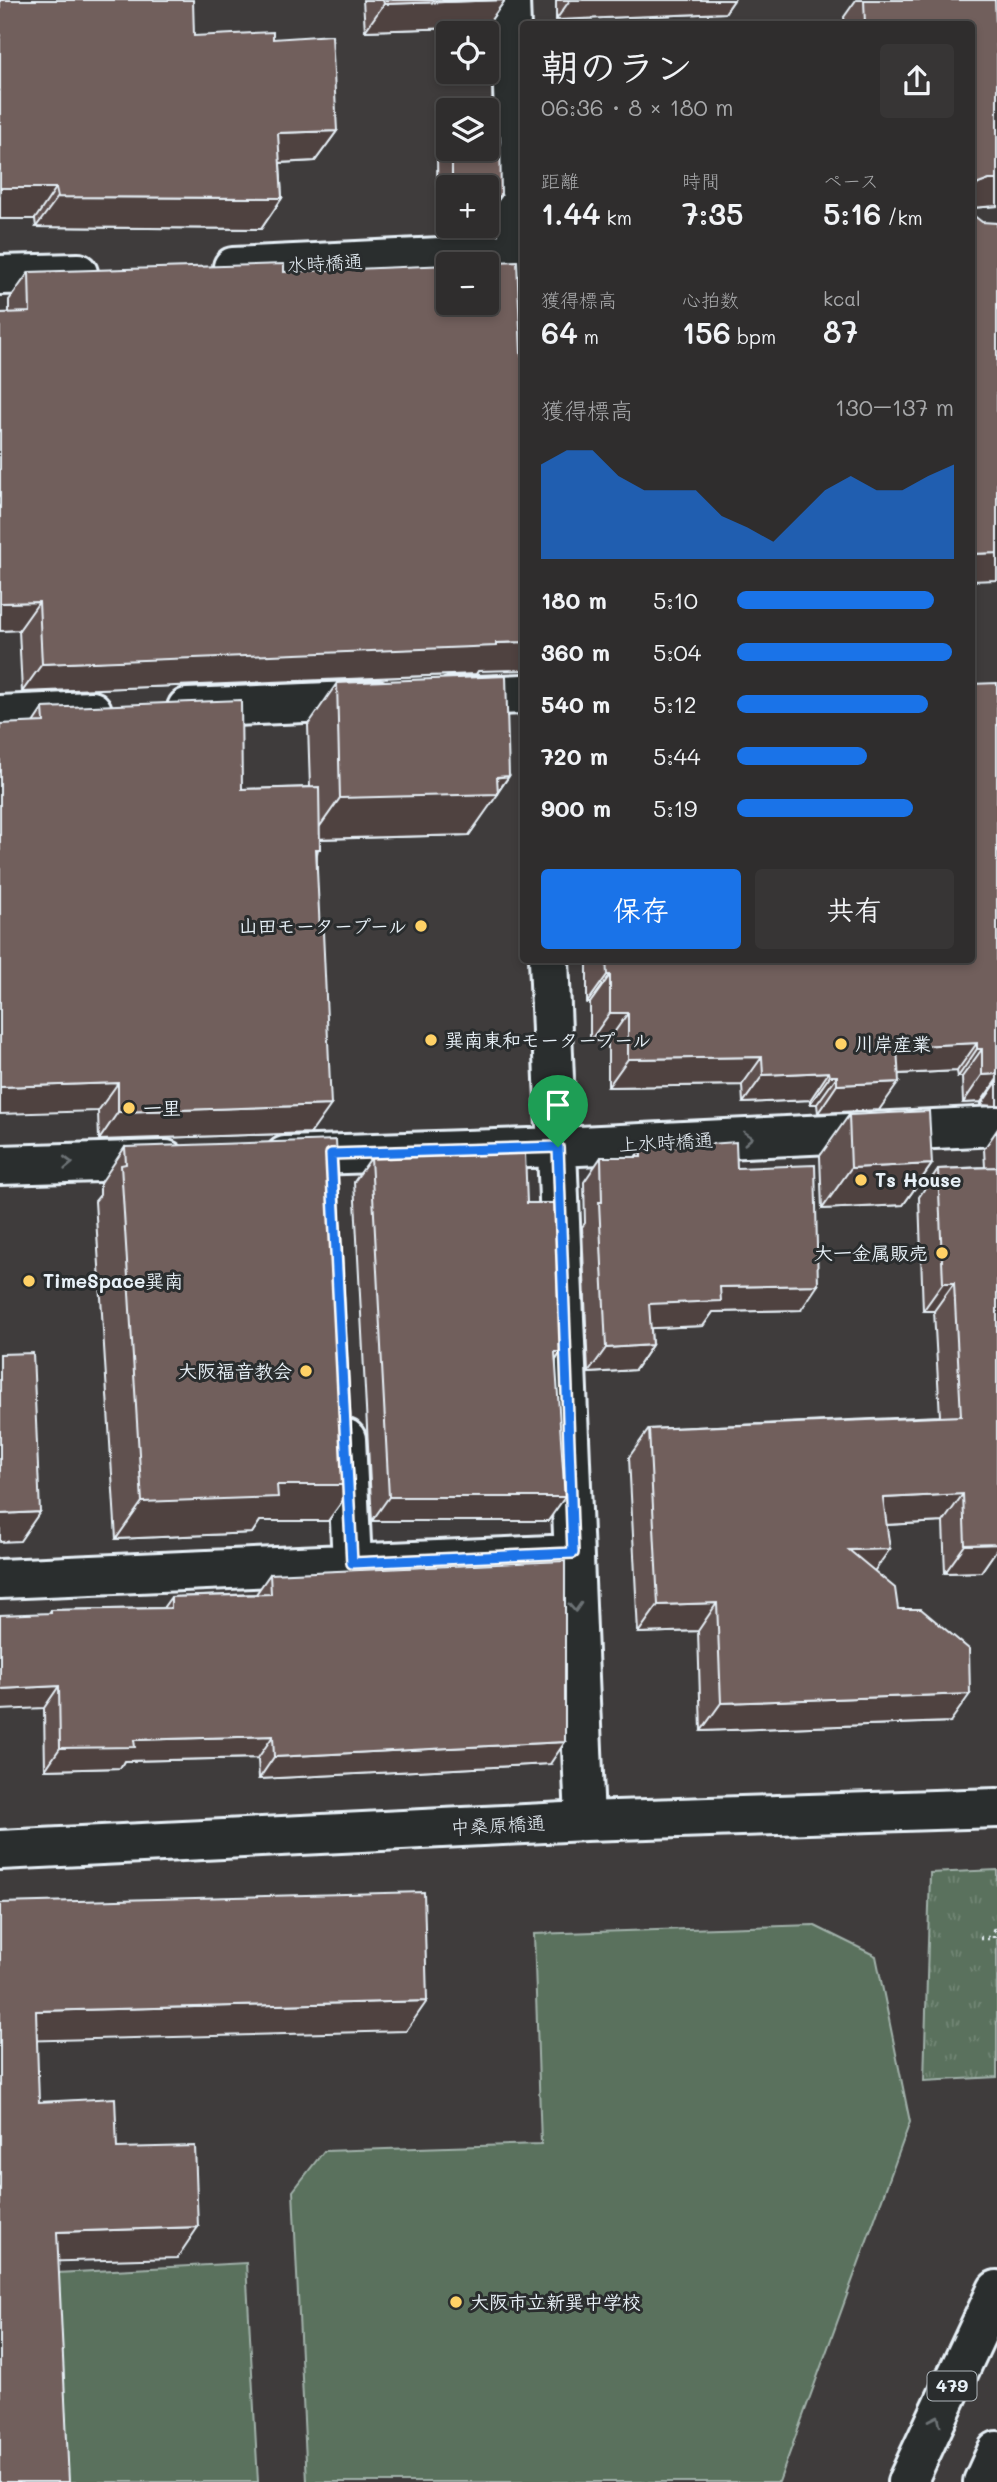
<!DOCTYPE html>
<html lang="ja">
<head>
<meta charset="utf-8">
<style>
  body { margin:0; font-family:Mali,"Klee One",sans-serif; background:#373535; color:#f1f3f6; height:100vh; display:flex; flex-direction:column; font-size:26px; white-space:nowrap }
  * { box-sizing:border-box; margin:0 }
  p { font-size:23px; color:#a7a8aa }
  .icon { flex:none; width:38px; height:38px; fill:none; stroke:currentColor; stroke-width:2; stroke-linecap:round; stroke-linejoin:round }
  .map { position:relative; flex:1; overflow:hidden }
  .panel { position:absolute; left:520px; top:21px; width:455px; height:942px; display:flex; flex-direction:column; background:#2f2d2d; border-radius:7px; box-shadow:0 4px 10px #0003,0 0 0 2px #4a4949 }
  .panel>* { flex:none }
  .fabs { position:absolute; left:436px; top:21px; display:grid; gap:14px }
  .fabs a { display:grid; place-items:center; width:63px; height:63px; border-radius:7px; background:#2f2d2d; box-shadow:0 4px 10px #0003,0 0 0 2px #4a4949; font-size:35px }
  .pin { position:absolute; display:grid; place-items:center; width:60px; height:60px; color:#fff; margin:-72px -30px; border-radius:50% 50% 50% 0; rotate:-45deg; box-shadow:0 0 7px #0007 }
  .pin .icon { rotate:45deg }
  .round { display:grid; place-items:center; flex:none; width:74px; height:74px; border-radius:7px; background:#373535 }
  .overview { display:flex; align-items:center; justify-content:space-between; height:119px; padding:0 21px }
  h1 { font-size:38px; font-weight:600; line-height:52px }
  .stats { display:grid; grid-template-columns:repeat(3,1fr); gap:10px; height:119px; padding:7px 21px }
  .stats div { display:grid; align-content:center }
  .stats b { font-size:30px; font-weight:600 }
  .stats small { font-size:19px; font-weight:400 }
  .stats p { font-size:19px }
  .chart { height:196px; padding:14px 21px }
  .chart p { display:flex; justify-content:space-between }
  .chart svg { width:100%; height:126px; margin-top:7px; fill:#1a73e8; opacity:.7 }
  .primary-button { display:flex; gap:14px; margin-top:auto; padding:14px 21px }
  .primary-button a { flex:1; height:80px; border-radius:7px; background:#1a73e8; color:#fff; font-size:28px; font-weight:600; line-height:80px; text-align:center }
  .primary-button a+a { background:#373535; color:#f1f3f6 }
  ul { padding:0 21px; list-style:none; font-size:23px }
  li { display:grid; grid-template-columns:112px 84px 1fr; align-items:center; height:52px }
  li i { height:18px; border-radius:9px; background:#1a73e8 }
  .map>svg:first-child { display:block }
</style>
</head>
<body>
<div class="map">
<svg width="997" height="2482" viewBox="0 0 997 2482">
  <defs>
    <pattern id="park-tufts" width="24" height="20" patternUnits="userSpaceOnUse" patternTransform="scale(1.75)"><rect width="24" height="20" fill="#5a715d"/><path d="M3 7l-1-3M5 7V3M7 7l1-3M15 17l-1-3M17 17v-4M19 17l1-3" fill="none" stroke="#728675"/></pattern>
  </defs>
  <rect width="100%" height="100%" fill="#3f3c3c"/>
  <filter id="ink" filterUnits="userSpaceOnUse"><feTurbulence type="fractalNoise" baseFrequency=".0143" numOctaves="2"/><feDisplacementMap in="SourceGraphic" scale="14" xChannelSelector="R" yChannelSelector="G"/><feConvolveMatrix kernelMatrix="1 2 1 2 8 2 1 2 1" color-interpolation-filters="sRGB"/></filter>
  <g filter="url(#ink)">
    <path fill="#5a715d" stroke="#a1b1aa" stroke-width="2" d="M813,1925L876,1956L910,2122L779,2482H307L293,2191L324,2151L541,2144L534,1934Z
      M246,2263L258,2482H68L57,2273Z"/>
    <path fill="url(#park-tufts)" stroke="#a1b1aa" stroke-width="2" d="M997,1870V2077L924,2081L930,1873Z"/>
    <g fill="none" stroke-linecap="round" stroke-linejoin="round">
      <g stroke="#e8f1f8" stroke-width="44">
        <path id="minor" d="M510,0L523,381
          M996,0L997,44
          M233,267L523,253
          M0,275L78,273
          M453,697L523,694
          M187,708L376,700
          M0,715L92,711
          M549,959L585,1821
          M285,1156L558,1147L997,1126
          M0,1165L166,1160
          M346,1439L352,1563
          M0,1579L573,1554
          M0,1850L585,1821L997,1808"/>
      </g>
      <g stroke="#e8f1f8" stroke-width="44">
        <path id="highway" d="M907,2482L997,2290
          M983,2482L997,2451"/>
      </g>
      <path stroke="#e8f1f8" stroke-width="4.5" stroke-dasharray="2 5" stroke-linecap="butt" d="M980,1938H994V1930H997"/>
      <use href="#minor" stroke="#2a2d2e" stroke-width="38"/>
      <use href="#highway" stroke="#2a2d2e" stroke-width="38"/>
    </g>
    <path fill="#61514f" stroke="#e8f1f8" stroke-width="2" d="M363,0H505L486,27L365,31Z
      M556,0H734L725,13L556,20Z
      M856,0H995L997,206L971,208V24H845L844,17Z
      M194,36L273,39L337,131L315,161L280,163L282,198L261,229L36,227L35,219H0Z
      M448,141V149H486L501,196L486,216V187H448V217L438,218L437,156Z
      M29,272H284L478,671L476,674L22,692L19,630L0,631V313H9V300Z
      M337,683L509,776L469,835L320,839L317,854L311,1133L99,1140L98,1111L33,723L43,708L242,789L310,787L308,725Z
      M997,683V1106L981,1105V1102L963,1103L962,1077H958L957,1071L899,1074L879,1110L818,1113L817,1104H810V1100L743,1103L742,1085L608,1087V1041H590V1003H587V959H971Z
      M849,1115L932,1164L903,1205L822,1209L820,1156Z
      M997,1130V1549L981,1572L945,1573L943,1522L887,1525L874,1571L898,1609L950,1722L701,1731L698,1631L638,1633L629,1457L649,1429L940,1416L934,1311H923L919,1197L938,1169L985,1167L984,1149Z
      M125,1147L354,1485L328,1521H260L252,1533L116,1539L95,1201L100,1195V1184Z
      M641,1149L737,1168L801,1310L713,1312L703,1326L651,1328L652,1345L635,1370L588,1373L582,1227L585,1223L584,1182L601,1157H635Z
      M371,1158L527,1203L561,1352L556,1360L548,1521H372L354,1182Z
      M270,1574L550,1764L259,1779L258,1758L124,1761L120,1768L45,1770L44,1708L49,1613L51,1610L163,1608L171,1597L256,1594Z"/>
    <path fill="#4f4240" stroke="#e8f1f8" stroke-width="2" d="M505,0L486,27L365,31L384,4Z
      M570,0H734L725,13L556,20Z
      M337,131L315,161L257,164L278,133Z
      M989,180H997V206L971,208V192L978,184Z
      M0,188H56L35,219H0Z
      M501,196L487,216H486V197Z
      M58,197L282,198L261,229L36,227Z
      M448,204V217L438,218Z
      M997,553V580L971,581V554Z
      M39,602L19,630L0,631V603Z
      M523,642V670L478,671L476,674L22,692L42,664Z
      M509,776L496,794H498L469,835L311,839L340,798Z
      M607,975H610L590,1003H587Z
      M610,1013H628L608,1041H590Z
      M977,1043L957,1071L877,1075L897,1047Z
      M977,1049H982L962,1077H958Z
      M762,1057L742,1085L608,1087L628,1059Z
      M829,1072L810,1100L743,1103L763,1075Z
      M997,1074V1079L981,1102L963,1103L982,1075Z
      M830,1076H837L817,1104H810Z
      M899,1082L879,1110L818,1113L837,1085Z
      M997,1082V1106L981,1105Z
      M118,1083L98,1111L0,1114V1087Z
      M331,1105L311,1133L99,1140L118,1112Z
      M932,1164L903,1205L822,1209L851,1168Z
      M943,1283H954L934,1311H923Z
      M818,1285L801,1310L713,1312L703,1326L632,1329L649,1304L720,1287Z
      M652,1345L635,1370L588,1373L606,1348Z
      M555,1352H561L545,1376Z
      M277,1485H354L328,1521H260L252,1533L116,1539L142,1502Z
      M963,1494L943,1522L864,1526L883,1498Z
      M389,1497H565L548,1521H372Z
      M40,1512L20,1541L0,1542V1514Z
      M997,1544V1549L981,1572L945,1573L965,1545Z
      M890,1549L870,1577L849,1550Z
      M717,1603L698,1631L638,1633L658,1605Z
      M59,1686L44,1708L0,1710V1689Z
      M970,1694L950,1722L701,1731L721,1703Z
      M273,1736L258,1758L124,1761L120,1768L45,1770L60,1748L134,1740Z
      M565,1742L550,1764L259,1779L274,1757Z
      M427,2001L406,2031L15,2041L36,2011Z
      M198,2227L177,2258L35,2262L57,2232Z"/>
    <path fill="#715e5c" stroke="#e8f1f8" stroke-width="2" d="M0,0H193L194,36L273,32V39L332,35L337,131L278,133L282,198L58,197L56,188H0Z
      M383,0H505L384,4Z
      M864,0H995L997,53V180H989L978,184L971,192V24H865Z
      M486,136H500L501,196L486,197V187H452V149H486Z
      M971,210L973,215L982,222L997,223V553L971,554Z
      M517,261L521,354L523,362V642L496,643V646L42,664L39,602L0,603V313L30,312L29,272L284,264V272L448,265V303H486V264H454Z
      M506,676L509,776L497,777L498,794L340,798L337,683Z
      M997,683V1074L982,1075V1049H977V1043L897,1047L899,1082L837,1085V1076H830L829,1072L763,1075L762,1057L628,1059V1013H610V975H607L606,959H971V684Z
      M241,700L242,789L319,787L320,849H316L320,932H323L331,1105L118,1112V1083L0,1087V724L44,722L43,708Z
      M929,1111L932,1164L851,1168L849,1115Z
      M336,1140L354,1485H277L278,1497L142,1502L121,1165L126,1164L125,1147Z
      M736,1142L737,1168L815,1165L818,1285L720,1287L721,1301L649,1304L652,1345L606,1348L599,1202H602L601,1157H641V1149Z
      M525,1153L527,1203H555L561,1352H555L565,1497H389L371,1158Z
      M997,1167V1544L965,1545L963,1494L883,1498L890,1549L849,1550L895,1588L898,1609H921L969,1649L970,1694L721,1703L717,1603L658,1605L649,1429L961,1416L954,1283H943L938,1169Z
      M33,1353L40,1512L0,1514V1354Z
      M565,1561V1742L274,1757L273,1736L134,1740L135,1747L60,1748L59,1686L0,1689V1615L51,1613V1610L171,1608V1597L271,1594L270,1574Z
      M424,1892L427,2001L36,2011L39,2102L115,2098L117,2148L195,2146L198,2227L57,2232L69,2482H0V1903Z"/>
    <defs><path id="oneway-chevron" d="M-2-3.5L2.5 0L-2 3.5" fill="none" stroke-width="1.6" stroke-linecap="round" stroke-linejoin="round" transform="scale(1.75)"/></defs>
    <g stroke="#6c7275">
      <use href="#oneway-chevron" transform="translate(748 1138) rotate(-3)"/>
      <use href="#oneway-chevron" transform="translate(68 1163) rotate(-2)"/>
      <use href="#oneway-chevron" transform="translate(575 1607) rotate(87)"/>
      <use href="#oneway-chevron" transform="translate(936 2420) rotate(-65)"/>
    </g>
  </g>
  <g fill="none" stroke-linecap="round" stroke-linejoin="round" filter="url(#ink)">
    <g stroke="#fff" stroke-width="14">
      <path id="route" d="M558,1147L573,1553L352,1563L331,1154Z"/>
    </g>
    <use href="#route" stroke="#1a73e8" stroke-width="9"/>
  </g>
  <g fill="#ffd166" stroke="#2a2d2e" stroke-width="2.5">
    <circle cx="421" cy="926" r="7"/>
    <circle cx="431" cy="1040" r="7"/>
    <circle cx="841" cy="1044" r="7"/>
    <circle cx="129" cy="1108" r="7"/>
    <circle cx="861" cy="1180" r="7"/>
    <circle cx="942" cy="1253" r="7"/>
    <circle cx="29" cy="1281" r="7"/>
    <circle cx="306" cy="1371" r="7"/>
    <circle cx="456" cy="2302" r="7"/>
  </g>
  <g text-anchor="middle" stroke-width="6" stroke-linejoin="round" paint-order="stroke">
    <rect fill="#2a2d2e" stroke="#afb6bb" stroke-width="2" x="927.5" y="2371.5" width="49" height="29" rx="5"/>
    <g font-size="18" font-weight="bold" fill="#e8f1f8">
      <text x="952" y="2392">479</text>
    </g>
    <g font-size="19" fill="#e8f1f8" stroke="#2a2d2e">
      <text transform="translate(325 263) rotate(-3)" y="7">水時橋通</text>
      <text transform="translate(666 1142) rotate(-3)" y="7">上水時橋通</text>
      <text transform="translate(498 1825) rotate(-3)" y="7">中桑原橋通</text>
    </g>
    <g font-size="19" font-weight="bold" fill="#e8f1f8" stroke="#2a2d2e" text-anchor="start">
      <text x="407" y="933" text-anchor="end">山田モータープール</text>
      <text x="445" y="1047">巽南東和モータープール</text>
      <text x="855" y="1051">川岸産業</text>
      <text x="143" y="1115">一里</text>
      <text x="875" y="1187">Ts House</text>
      <text x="928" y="1260" text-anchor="end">大一金属販売</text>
      <text x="43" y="1288">TimeSpace巽南</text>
      <text x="292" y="1378" text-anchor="end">大阪福音教会</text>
      <text x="470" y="2309">大阪市立新巽中学校</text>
    </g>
  </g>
</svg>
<div class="fabs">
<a><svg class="icon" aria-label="locate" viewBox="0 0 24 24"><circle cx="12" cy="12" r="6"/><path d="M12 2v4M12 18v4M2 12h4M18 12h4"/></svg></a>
<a><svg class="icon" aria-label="layers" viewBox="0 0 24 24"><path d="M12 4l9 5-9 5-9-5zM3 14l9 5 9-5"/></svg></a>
<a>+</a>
<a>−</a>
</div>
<div class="pin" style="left:558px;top:1147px;background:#1e9e55"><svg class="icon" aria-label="arrive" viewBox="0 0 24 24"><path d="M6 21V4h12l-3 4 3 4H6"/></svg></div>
<section class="panel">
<div class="overview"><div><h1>朝のラン</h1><p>06:36 · 8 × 180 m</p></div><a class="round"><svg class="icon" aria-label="share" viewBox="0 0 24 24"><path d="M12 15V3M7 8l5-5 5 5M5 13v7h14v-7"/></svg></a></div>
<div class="stats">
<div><p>距離</p><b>1.44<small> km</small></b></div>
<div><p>時間</p><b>7:35</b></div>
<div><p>ペース</p><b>5:16<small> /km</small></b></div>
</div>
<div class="stats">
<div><p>獲得標高</p><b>64<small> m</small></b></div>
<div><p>心拍数</p><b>156<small> bpm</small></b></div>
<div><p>kcal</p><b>87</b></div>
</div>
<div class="chart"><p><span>獲得標高</span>130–137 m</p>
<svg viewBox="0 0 160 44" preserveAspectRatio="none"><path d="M0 44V11L10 6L20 6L30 15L40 20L50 20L60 20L70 29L80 33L90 38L100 29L110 20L120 15L130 20L140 20L150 15L160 11V44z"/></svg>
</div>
<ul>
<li><b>180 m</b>5:10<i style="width:91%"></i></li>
<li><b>360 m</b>5:04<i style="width:99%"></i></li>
<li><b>540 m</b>5:12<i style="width:88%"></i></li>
<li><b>720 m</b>5:44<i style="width:60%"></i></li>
<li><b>900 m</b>5:19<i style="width:81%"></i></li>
</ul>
<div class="primary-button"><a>保存</a><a>共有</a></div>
</section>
</div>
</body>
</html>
